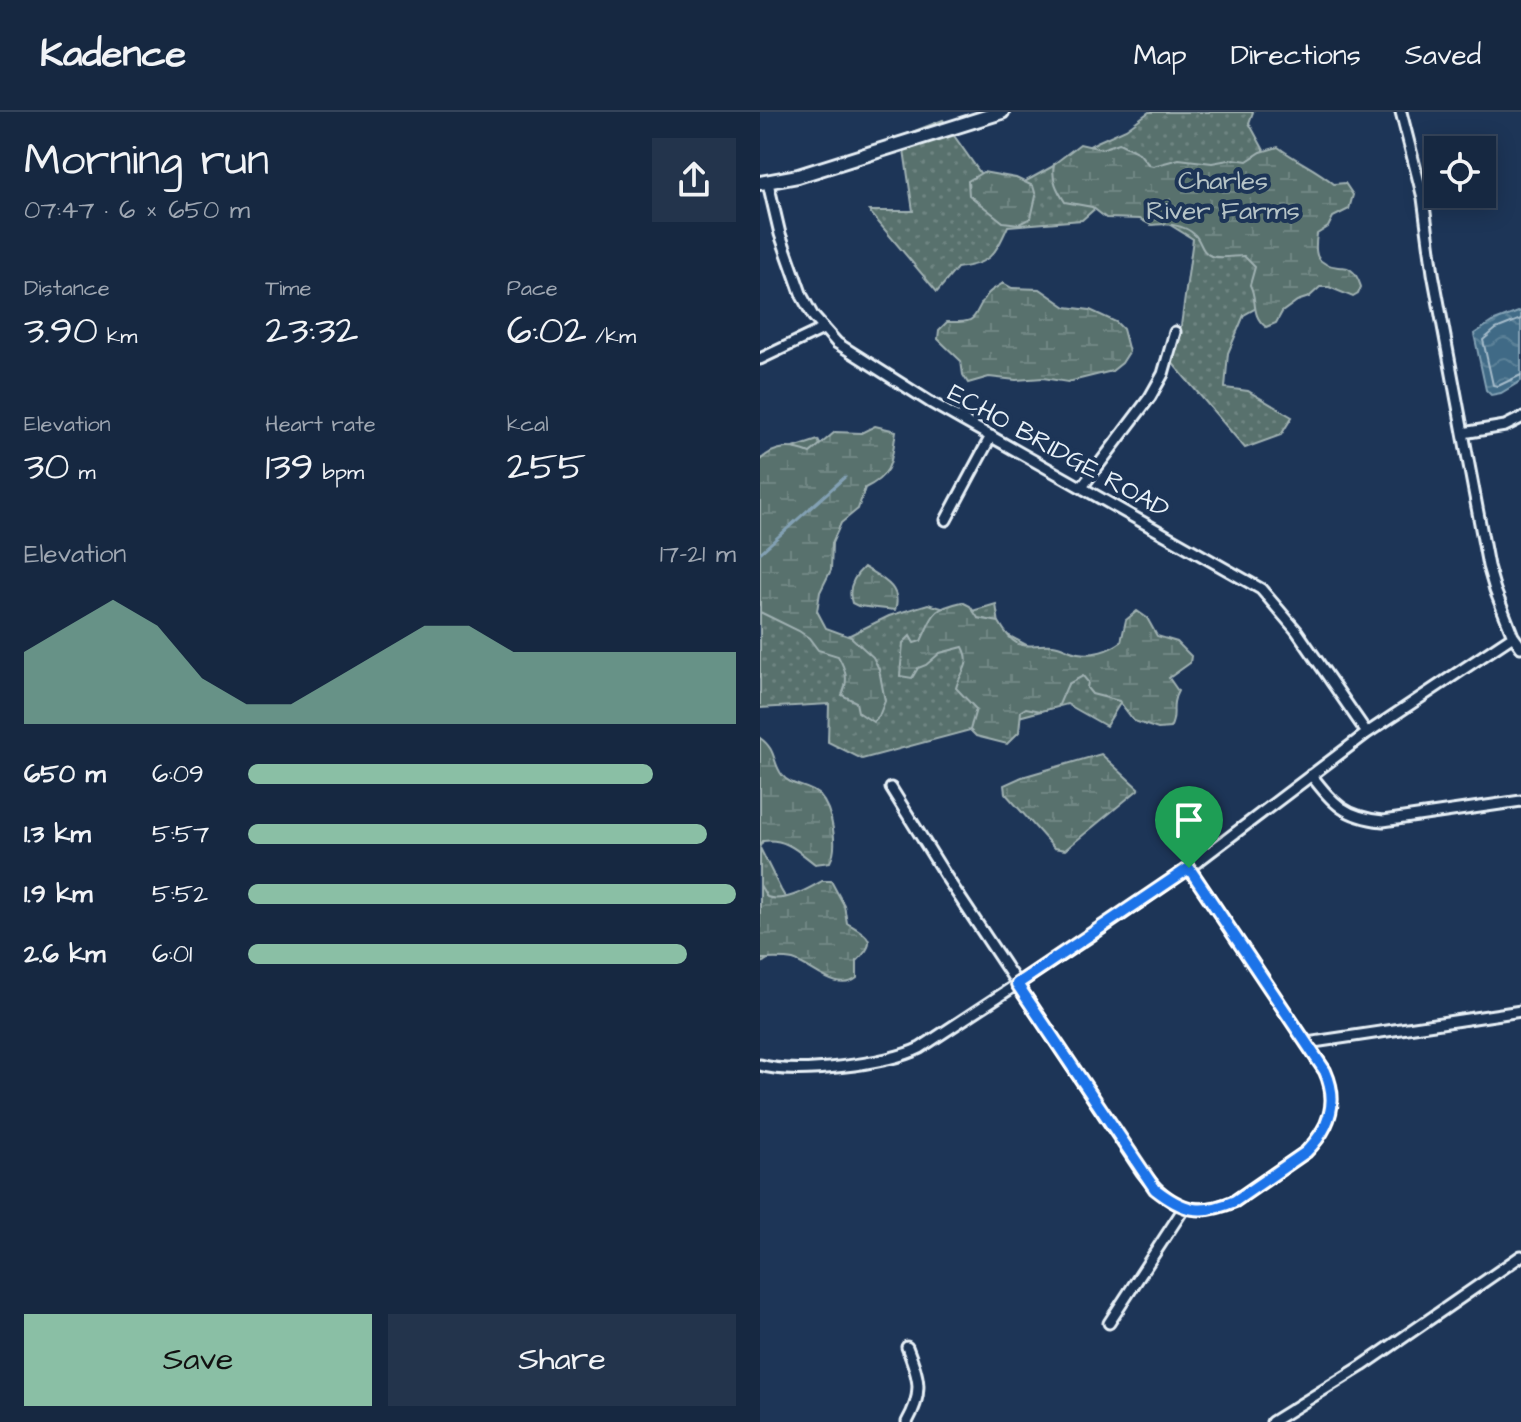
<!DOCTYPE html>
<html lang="en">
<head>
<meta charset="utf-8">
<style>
  body { margin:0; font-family:"Architects Daughter",sans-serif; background:#23344c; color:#f1f3f6; height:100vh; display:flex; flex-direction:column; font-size:30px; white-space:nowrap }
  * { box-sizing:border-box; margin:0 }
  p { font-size:26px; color:#9ea6b1 }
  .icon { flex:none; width:44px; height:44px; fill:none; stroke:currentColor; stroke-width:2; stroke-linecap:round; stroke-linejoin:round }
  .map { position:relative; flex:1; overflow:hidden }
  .sheet { display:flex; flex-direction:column; background:#162841; width:760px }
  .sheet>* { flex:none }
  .tools { position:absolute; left:664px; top:24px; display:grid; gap:16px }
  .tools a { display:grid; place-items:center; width:72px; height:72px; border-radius:0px; background:#162841; box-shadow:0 4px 20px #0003,0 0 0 2px #35445a; font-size:40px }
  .pin { position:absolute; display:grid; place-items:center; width:68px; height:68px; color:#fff; margin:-82px -34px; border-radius:50% 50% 50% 0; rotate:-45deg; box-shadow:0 0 8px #0007 }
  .pin .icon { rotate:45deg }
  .round { display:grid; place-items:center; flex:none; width:84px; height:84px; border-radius:0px; background:#23344c }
  .headline { display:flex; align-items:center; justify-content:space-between; height:136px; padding:0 24px }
  h1 { font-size:44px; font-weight:600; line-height:60px }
  .metrics { display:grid; grid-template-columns:repeat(3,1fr); gap:12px; height:136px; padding:8px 24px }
  .metrics div { display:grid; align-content:center }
  .metrics b { font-size:40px; font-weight:600 }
  .metrics small { font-size:22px; font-weight:400 }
  .metrics p { font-size:22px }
  .chart { height:224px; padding:16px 24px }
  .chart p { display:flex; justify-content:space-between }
  .chart svg { width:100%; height:144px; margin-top:8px; fill:#8abfa5; opacity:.7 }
  .cta { display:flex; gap:16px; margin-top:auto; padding:16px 24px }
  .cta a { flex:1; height:92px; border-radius:0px; background:#8abfa5; color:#111; font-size:32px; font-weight:600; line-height:92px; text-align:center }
  .cta a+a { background:#23344c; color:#f1f3f6 }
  ul { padding:0 24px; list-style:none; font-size:26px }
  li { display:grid; grid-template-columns:128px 96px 1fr; align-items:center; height:60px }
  li i { height:20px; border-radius:10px; background:#8abfa5 }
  header { display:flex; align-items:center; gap:48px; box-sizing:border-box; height:112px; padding:0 40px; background:#162841; border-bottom:2px solid #35445a }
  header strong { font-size:38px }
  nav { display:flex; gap:44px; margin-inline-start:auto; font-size:28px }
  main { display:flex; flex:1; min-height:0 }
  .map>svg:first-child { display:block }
</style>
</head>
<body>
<header>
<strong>Kadence</strong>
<nav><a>Map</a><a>Directions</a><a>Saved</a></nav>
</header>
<main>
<section class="sheet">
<div class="headline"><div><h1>Morning run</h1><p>07:47 · 6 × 650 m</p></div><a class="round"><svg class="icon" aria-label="share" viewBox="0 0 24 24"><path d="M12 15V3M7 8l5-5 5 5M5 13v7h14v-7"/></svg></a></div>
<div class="metrics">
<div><p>Distance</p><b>3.90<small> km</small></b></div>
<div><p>Time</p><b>23:32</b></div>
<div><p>Pace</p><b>6:02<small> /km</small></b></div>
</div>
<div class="metrics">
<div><p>Elevation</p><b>30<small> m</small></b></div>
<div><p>Heart rate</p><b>139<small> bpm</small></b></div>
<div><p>kcal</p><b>255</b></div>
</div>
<div class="chart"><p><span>Elevation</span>17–21 m</p>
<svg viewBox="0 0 160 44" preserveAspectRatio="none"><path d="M0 44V22L10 14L20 6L30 14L40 30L50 38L60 38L70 30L80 22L90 14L100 14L110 22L120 22L130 22L140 22L150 22L160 22V44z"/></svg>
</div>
<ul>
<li><b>650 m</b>6:09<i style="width:83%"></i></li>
<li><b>1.3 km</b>5:57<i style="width:94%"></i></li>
<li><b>1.9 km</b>5:52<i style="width:100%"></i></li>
<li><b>2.6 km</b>6:01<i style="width:90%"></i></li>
</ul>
<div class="cta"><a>Save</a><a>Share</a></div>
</section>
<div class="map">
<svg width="761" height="1310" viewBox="0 0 761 1310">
  <defs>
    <pattern id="grass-dots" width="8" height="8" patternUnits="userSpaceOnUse" patternTransform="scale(2)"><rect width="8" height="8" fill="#58716d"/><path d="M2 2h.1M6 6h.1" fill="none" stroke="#708683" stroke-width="1.8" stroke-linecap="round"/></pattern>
    <pattern id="wetland-marsh" width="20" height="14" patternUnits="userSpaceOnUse" patternTransform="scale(2)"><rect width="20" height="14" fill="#58716d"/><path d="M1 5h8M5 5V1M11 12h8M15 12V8" fill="none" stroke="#708683"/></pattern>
    <pattern id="water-waves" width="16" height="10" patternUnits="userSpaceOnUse" patternTransform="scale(2)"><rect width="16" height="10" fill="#406b86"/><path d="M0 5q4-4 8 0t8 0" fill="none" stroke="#5c8198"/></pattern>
  </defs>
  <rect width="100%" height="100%" fill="#1d3557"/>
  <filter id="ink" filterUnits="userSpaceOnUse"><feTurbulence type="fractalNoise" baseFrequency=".0125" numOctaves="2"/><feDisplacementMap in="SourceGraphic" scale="16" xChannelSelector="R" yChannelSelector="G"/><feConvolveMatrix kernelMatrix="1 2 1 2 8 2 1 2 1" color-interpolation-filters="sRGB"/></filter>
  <g filter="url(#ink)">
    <path fill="url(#grass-dots)" stroke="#a0b1b2" stroke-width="2" d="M389,0H493L489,11L530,86L512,187L484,203L468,241L465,276L488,279L532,305L521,323L485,336L403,240L420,221L433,127L355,79L322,108L248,114C235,143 230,152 197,156L177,180L109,99H153L142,24L183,8L237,85L337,30L366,17Z
      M58,328L66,346L28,503L86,525L129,504L168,492L202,502L236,492L240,519L364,585L346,614L307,592L102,647L68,630L69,592L0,596V347Z
      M0,736L21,778L47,822L0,852Z"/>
    <path fill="url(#wetland-marsh)" stroke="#a0b1b2" stroke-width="2" d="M359,31L379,41L389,53L393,54L419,47L452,51L474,47L487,49L501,40L518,35C536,49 557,57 574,72L585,71L593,83L589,97L573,105L568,115L557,122C554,142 555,152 578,155C585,156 586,154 591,158C597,162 599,169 601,175L598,182L593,185L569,175H560L549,185L537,189L522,200L516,211L506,215C490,203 498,188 490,173L495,155L484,144C475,144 459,147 451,144C441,140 441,129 435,123C424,112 405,111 391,113L380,107L346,106L332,95L305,90C297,78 291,67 294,52L320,32L341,37Z
      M223,60L256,66L273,74L276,84L271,106L259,112L243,110L209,83L208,69Z
      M243,171L252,176L280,177L306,195L330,198L356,210L363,217L369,240L362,251L352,259L308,270L283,266L256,268L229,265L208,271L203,263L201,249L178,227L179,218L187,210C222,211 210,205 227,183C230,178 238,175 243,171Z
      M115,314L136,319C131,348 134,362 105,376L98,397L81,411L72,431L71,458L60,480L57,499L66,516L91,525L113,545L119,557L125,589L119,604L113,610L98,600L96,590L82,583C89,568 86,558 78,544L58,538L49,526L39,519L0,500V348C16,333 32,334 50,341L75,320L101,321Z
      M104,455C121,466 143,475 135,498L98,494L92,491C87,476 93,465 104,455Z
      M202,490L210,494L218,506L239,510C258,543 264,531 293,533C302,534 310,540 318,541C333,544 350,538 361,530L366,508L377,499L387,506L397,524L417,530L431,544L430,551L409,566L418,579C409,595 418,603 410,616L398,617L374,609L359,589L332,582L327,576L328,570L323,564L308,572L298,595L281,599L266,596L261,599L259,620L247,632L216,624L210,618L216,597L196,576C200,560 213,553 203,535L180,541L166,553L158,556L152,566L140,564L143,531L150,524L154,531L161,529C174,502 171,497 202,490Z
      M0,626C17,638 12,650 22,663C32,676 49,672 60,684C72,697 79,735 70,750L55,752C38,739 26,726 3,729L0,734Z
      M341,642L379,677L305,738L294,736L245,681L244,673L262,665Z
      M62,769H71L84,793L87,811C108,824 119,828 97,849V866C77,882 53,854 33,848C23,846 10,847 0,847V773L7,785C24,791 46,778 62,769Z"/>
    <path fill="url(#water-waves)" stroke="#83a1b4" stroke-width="2" d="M761,199V269L741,281L731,283L726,278L714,222L732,210Z"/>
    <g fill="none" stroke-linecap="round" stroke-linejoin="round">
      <path stroke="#a5bbca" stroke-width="2" d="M761,207L736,217L723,228L733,273L738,274L761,263"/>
      <path stroke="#83a1b4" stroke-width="3" d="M0,441L85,365"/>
      <g stroke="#e8f1f8" stroke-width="15">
        <path id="minor" d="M8,71L20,122L42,184L53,204L77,231L170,290L501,477L536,518L607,621
          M0,247L63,217
          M703,321L745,314L761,306
          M322,375L390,285L403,262L415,220
          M186,408L231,324
          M753,524L761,535
          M551,663C574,692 584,705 623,709L761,689
          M131,676L187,766L382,1060C409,1094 432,1107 475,1089L546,1040C570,1016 579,990 565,959L429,756
          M547,931L761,899
          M0,953C35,964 128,952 160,936L335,821L429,756L607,621L753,524L735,478L728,454L673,161L663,86L641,0
          M349,1211L424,1096
          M147,1310C164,1280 159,1266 147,1235
          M512,1310L602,1254L761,1144"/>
      </g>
      <g stroke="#e8f1f8" stroke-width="18">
        <path id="secondary" d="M0,71L38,64L242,0"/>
      </g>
      <use href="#minor" stroke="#1d3557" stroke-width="9"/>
      <use href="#secondary" stroke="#1d3557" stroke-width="12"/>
    </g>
  </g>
  <g fill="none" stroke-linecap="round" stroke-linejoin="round" filter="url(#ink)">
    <g stroke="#fff" stroke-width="16">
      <path id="route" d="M429,756L565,959C579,990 570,1016 546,1040L475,1089C441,1104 423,1099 395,1077L257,872Z"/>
    </g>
    <use href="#route" stroke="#1a73e8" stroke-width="10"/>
  </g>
  <g text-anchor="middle" stroke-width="8" stroke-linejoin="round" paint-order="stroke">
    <g font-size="26" fill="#b6c4c7" stroke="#1d3557">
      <text x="463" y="77">Charles<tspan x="463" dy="30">River Farms</tspan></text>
    </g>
    <g font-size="26" fill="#e8f1f8" stroke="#1d3557">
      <text transform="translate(299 338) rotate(29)" y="9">ECHO BRIDGE ROAD</text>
    </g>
  </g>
</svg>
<div class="tools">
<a><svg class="icon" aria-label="locate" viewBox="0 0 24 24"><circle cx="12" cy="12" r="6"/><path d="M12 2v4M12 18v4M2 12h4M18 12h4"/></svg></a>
</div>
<div class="pin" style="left:429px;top:756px;background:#1e9e55"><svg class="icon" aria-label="arrive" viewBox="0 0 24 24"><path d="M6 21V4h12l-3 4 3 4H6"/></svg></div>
</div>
</main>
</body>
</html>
